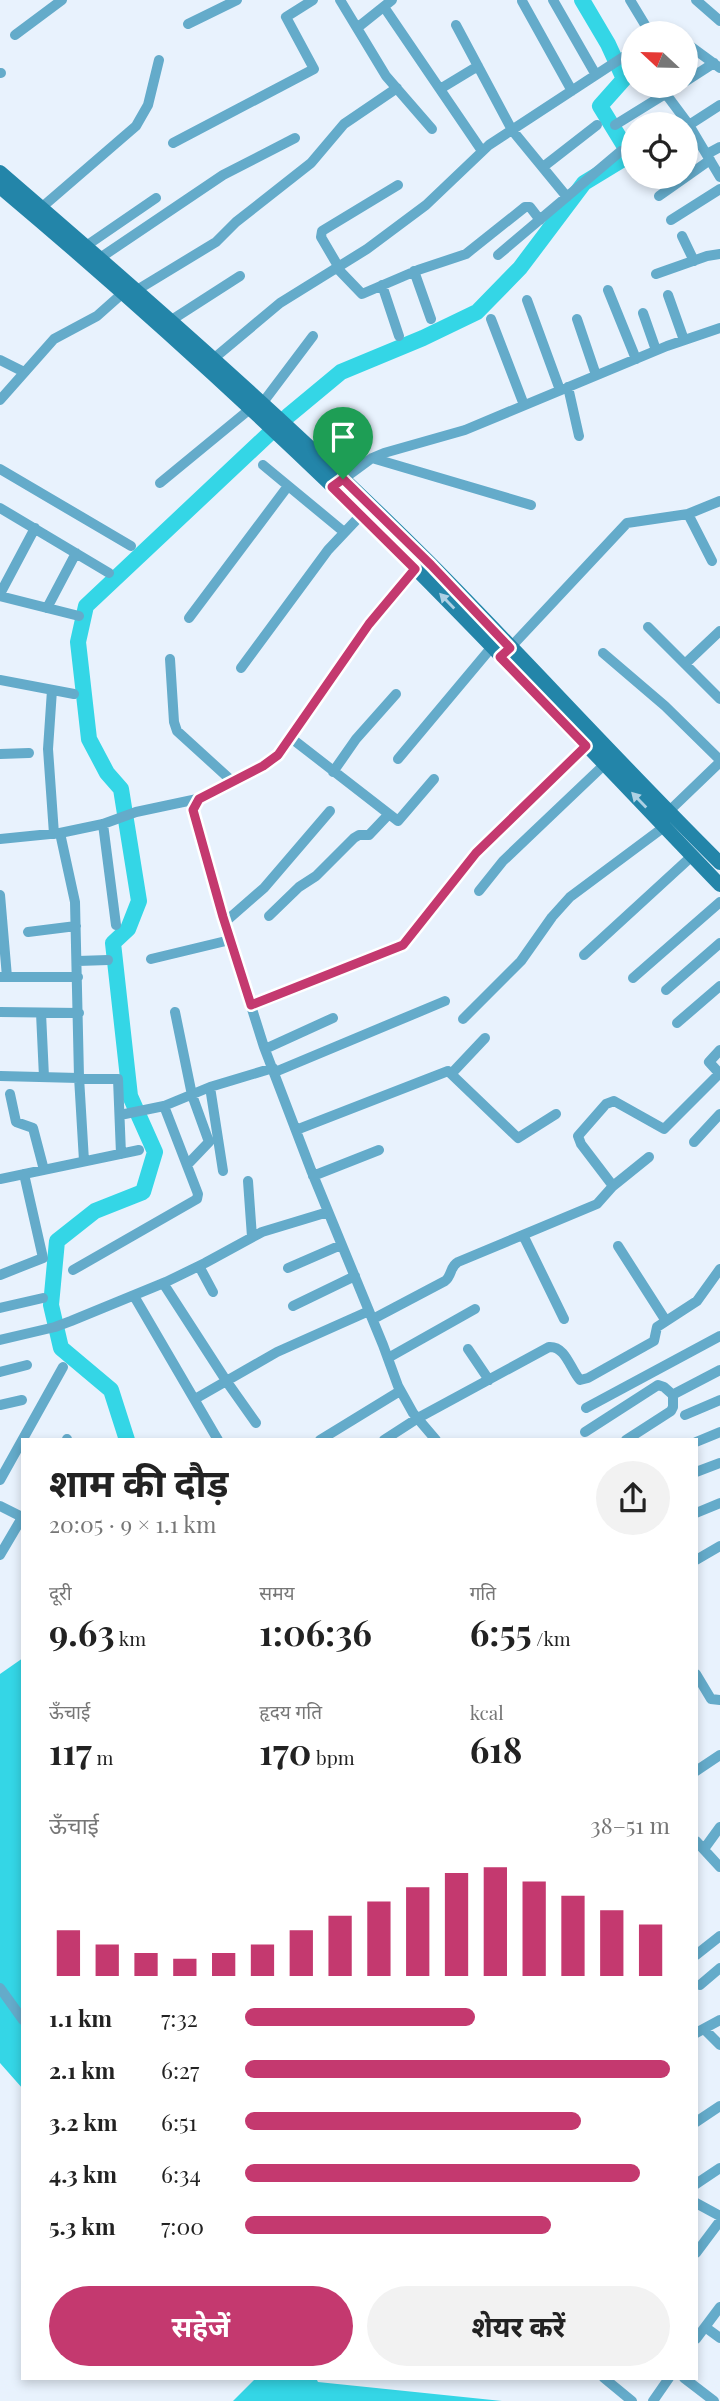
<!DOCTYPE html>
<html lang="hi">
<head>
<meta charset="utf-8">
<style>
  body { margin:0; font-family:"Playfair Display","Noto Sans Devanagari",serif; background:#f2f2f2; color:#222; height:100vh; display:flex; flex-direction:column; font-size:26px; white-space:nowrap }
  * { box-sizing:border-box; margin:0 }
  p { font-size:23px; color:#767676 }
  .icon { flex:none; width:38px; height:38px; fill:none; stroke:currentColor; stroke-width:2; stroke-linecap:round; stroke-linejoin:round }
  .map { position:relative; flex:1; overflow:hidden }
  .side { position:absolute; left:21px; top:1438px; width:677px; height:942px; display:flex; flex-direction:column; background:#fff; border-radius:0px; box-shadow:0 4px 10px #0003 }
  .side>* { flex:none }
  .needle { width:46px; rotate:292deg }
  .tools { position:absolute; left:621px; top:21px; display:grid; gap:14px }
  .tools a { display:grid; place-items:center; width:77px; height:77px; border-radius:50%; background:#fff; box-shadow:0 4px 10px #0003; font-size:35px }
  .pin { position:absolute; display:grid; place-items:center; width:60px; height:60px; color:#fff; margin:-72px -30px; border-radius:50% 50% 50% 0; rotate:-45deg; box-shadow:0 0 7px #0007 }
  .pin .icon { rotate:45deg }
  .round { display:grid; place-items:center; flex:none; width:74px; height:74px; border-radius:37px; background:#f2f2f2 }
  .summary { display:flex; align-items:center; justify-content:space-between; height:119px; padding:0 28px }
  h1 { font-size:38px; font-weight:700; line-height:52px }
  .stats { display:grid; grid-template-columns:repeat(3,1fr); gap:10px; height:119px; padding:7px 28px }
  .stats div { display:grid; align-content:center }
  .stats b { font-size:35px; font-weight:700 }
  .stats small { font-size:19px; font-weight:400 }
  .stats p { font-size:19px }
  .chart { height:196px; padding:14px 28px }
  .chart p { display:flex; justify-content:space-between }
  .chart svg { width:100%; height:126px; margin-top:7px; stroke:#c4396f; stroke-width:6 }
  .primary-button { display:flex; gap:14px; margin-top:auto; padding:14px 28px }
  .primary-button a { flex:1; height:80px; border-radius:42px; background:#c4396f; color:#fff; font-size:28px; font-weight:700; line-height:80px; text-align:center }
  .primary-button a+a { background:#f2f2f2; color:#222 }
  ul { padding:0 28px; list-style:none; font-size:23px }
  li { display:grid; grid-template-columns:112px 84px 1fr; align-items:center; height:52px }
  li i { height:18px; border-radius:9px; background:#c4396f }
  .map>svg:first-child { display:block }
</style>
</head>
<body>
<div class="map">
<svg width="720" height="2401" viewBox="0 0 720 2401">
  <rect width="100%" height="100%" fill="#e8f2fd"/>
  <path fill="#34d6e6" d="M23,1658V2089L0,2063V1674Z
    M256,2378H316L318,2382L502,2401H233Z"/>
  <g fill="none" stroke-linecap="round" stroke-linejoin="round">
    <path stroke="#34d6e6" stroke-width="16" d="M127,1440L111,1390L61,1348L51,1305L57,1241L95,1211L143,1192L155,1152L130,1096L113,943L128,929L139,901L121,789L107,773L89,739L78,642L86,606L288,416L341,372L423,338L477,312L520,268L584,183L630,155L600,106L624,79L608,44L582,0"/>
    <path stroke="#64abca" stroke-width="10" d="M340,0L386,76L432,129
      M553,0L596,75
      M630,0L650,33
      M696,0L720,21
      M522,1L572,91
      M384,7L482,151
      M188,24L237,0
      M456,25L512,130L567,197
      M357,28L392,0
      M657,33L664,29L672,33
      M15,35L62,0
      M686,43L720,68
      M0,73H1
      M686,81L714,63
      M660,86L689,125L720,177
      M440,89L478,66
      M615,125L678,86
      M689,125L720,105
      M173,143L314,69L286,17L313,0
      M707,154L720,147
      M543,167L597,125
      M686,177L710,160
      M659,196L686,177
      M41,208L136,126L148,105L159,60
      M671,220L720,189
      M682,236L694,261
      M86,246L156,198
      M498,255L621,151
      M100,258L223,175L295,138
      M338,266L321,237L322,231L398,185
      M336,267L362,294L418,270L466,254L525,207H530L540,220
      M414,271L431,319
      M656,274L707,256L720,254
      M382,285L399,336
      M137,290L216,242L236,222L311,163L344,124L397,88
      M608,290L636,359
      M668,295L684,340
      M527,300L560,390
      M643,313L656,350
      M491,319L524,405
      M577,319L596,375
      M170,321L240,276
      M0,360L24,372
      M212,360L280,303L367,249L426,205L489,145L634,50
      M568,387L579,436
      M0,400L54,339L97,316L124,292
      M261,405L313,336
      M372,458L531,505
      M263,465L344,532
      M0,469L131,546
      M160,483L250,409
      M338,483L372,458L384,453L465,430L667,346L720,328
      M0,508L109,573
      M688,514L712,561
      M418,564L368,624L278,755L263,767L199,799L193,809L223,917L264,1047L311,1170L383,1345L398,1386L413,1413L436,1440
      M0,594L35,528
      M0,596L79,616
      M47,608L76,553
      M189,618L288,486
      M648,627L720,699
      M508,650L627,523L688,514L720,501
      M603,653L665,706L720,760
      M170,659L174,722L177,731L233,782
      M685,664L720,631
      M241,668L328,550L361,515
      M0,680L74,694
      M52,690L48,749L54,834
      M291,738L398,821L434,779
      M0,754L29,753
      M398,759L491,648
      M333,772L356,739L396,694
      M666,814L720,762
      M103,824L116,925
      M60,833L75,902L79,1077L84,1161
      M0,839L60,833L103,824L136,812L202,798
      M479,891L503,861L604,765
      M0,895L7,977
      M269,916L299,887L316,876L354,838L359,835H369L388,815
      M225,922L264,888L330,811
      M28,932L76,926
      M584,955L692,856
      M151,959L230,940
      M78,961L108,960
      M0,977H78
      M633,978L720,902
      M666,990L720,943
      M251,1005L403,945L476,853L586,746
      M0,1012L79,1013
      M175,1012L192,1095L209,1142L187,1165
      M41,1013L44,1077
      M463,1019L521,961L552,917L570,897L664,827
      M677,1023L720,986
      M265,1049L333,1018
      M720,1050L709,1062L720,1074
      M275,1072L445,1001
      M452,1073L485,1038
      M0,1076L118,1079L121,1154
      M210,1087L223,1171
      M10,1094L16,1122L33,1128L44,1170
      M120,1115L164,1106L210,1087L273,1068
      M296,1130L448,1071L518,1138L556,1114
      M694,1142L720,1114
      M313,1176L379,1150
      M0,1179L139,1150
      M248,1181L252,1237
      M613,1186L581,1144L578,1136L606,1104L614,1101L664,1129L719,1074
      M523,1235L564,1319
      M618,1246L666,1321
      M199,1266L213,1292
      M288,1268L341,1245
      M73,1270L197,1199L198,1194L164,1106
      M0,1275L43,1258L24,1174
      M163,1283L227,1382L256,1423
      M134,1296L218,1440
      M293,1306L355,1276
      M0,1308L43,1298
      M373,1319L445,1281C452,1276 450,1266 458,1262L597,1204L613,1186L649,1157
      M0,1340L55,1327L71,1321L166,1282L205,1263L262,1232L328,1212
      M468,1349L489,1380
      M388,1358L475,1309
      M0,1372L27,1365
      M195,1399L277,1352L369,1311
      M0,1405L22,1400
      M586,1408L720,1336
      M685,1415L720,1400
      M585,1432L658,1385L664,1387L673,1395
      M67,1440V1439
      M320,1440L400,1391
      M384,1440L418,1418L549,1347C566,1346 570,1369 580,1380L588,1378L654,1341L657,1327L697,1301L720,1269
      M626,1440L671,1411L673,1407V1395L676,1393L720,1370
      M696,1442L720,1432
      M696,1472L720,1463
      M0,1480L63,1367
      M0,1506L22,1517
      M696,1513L720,1503
      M0,1555L23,1516
      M696,1560L720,1546
      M696,1674L711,1699L720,1700
      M696,1771L720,1755
      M696,1841L720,1867
      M704,1849L720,1827
      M696,1955L720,1936
      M700,1985L720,1968
      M0,1988L23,2020
      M704,2029L720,2045
      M696,2033L720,2020
      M696,2122L720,2106
      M696,2184L720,2168
      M696,2203L720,2216
      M696,2253L720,2221
      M705,2327L720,2338
      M696,2339L720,2307
      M604,2378L632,2401
      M684,2378L714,2401
      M653,2401L669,2378"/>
    <path stroke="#2385a9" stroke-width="14" d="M0,172C146,298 293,426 430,563C528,662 621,765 720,863
      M0,187C114,283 225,383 333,487C466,616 592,752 720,885"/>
  </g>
  <defs><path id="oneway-solid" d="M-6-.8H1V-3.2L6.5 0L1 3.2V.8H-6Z" transform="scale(1.75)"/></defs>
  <g fill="#add1e4">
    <use href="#oneway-solid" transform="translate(447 601) rotate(-134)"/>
    <use href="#oneway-solid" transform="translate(639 800) rotate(-134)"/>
  </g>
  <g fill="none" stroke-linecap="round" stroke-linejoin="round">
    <g stroke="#fff" stroke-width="14">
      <path id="route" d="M343,479L431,565L510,648L500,657L586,746L476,853L403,945L251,1005L223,917L193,810L199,799L263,766L278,755L369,624L415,569L332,487Z"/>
    </g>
    <use href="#route" stroke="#c4396f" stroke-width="9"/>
  </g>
</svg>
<div class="tools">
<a><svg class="needle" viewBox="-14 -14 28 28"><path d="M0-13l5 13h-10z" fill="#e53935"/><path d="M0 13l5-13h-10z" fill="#767676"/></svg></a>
<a><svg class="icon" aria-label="locate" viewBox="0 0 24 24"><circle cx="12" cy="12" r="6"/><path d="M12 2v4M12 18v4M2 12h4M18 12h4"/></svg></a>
</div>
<div class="pin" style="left:343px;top:479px;background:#1e9e55"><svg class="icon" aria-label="arrive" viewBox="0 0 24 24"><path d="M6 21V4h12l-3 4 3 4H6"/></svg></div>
<section class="side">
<div class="summary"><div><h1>शाम की दौड़</h1><p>20:05 · 9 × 1.1 km</p></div><a class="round"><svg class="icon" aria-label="share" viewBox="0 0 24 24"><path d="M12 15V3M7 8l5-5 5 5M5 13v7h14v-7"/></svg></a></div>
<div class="stats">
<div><p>दूरी</p><b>9.63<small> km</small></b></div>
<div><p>समय</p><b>1:06:36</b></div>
<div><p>गति</p><b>6:55<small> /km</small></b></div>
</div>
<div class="stats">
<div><p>ऊँचाई</p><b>117<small> m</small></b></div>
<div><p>हृदय गति</p><b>170<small> bpm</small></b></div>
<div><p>kcal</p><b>618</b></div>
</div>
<div class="chart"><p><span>ऊँचाई</span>38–51 m</p>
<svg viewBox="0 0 160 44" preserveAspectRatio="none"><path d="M5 44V28M15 44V33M25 44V36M35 44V38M45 44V36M55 44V33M65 44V28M75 44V23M85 44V18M95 44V13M105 44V8M115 44V6M125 44V11M135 44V16M145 44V21M155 44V26"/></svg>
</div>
<ul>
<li><b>1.1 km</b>7:32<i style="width:54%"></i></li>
<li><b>2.1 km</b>6:27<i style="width:100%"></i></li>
<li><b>3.2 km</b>6:51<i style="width:79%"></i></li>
<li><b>4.3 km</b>6:34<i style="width:93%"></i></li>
<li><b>5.3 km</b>7:00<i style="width:72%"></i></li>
</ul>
<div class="primary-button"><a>सहेजें</a><a>शेयर करें</a></div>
</section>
</div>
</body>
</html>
